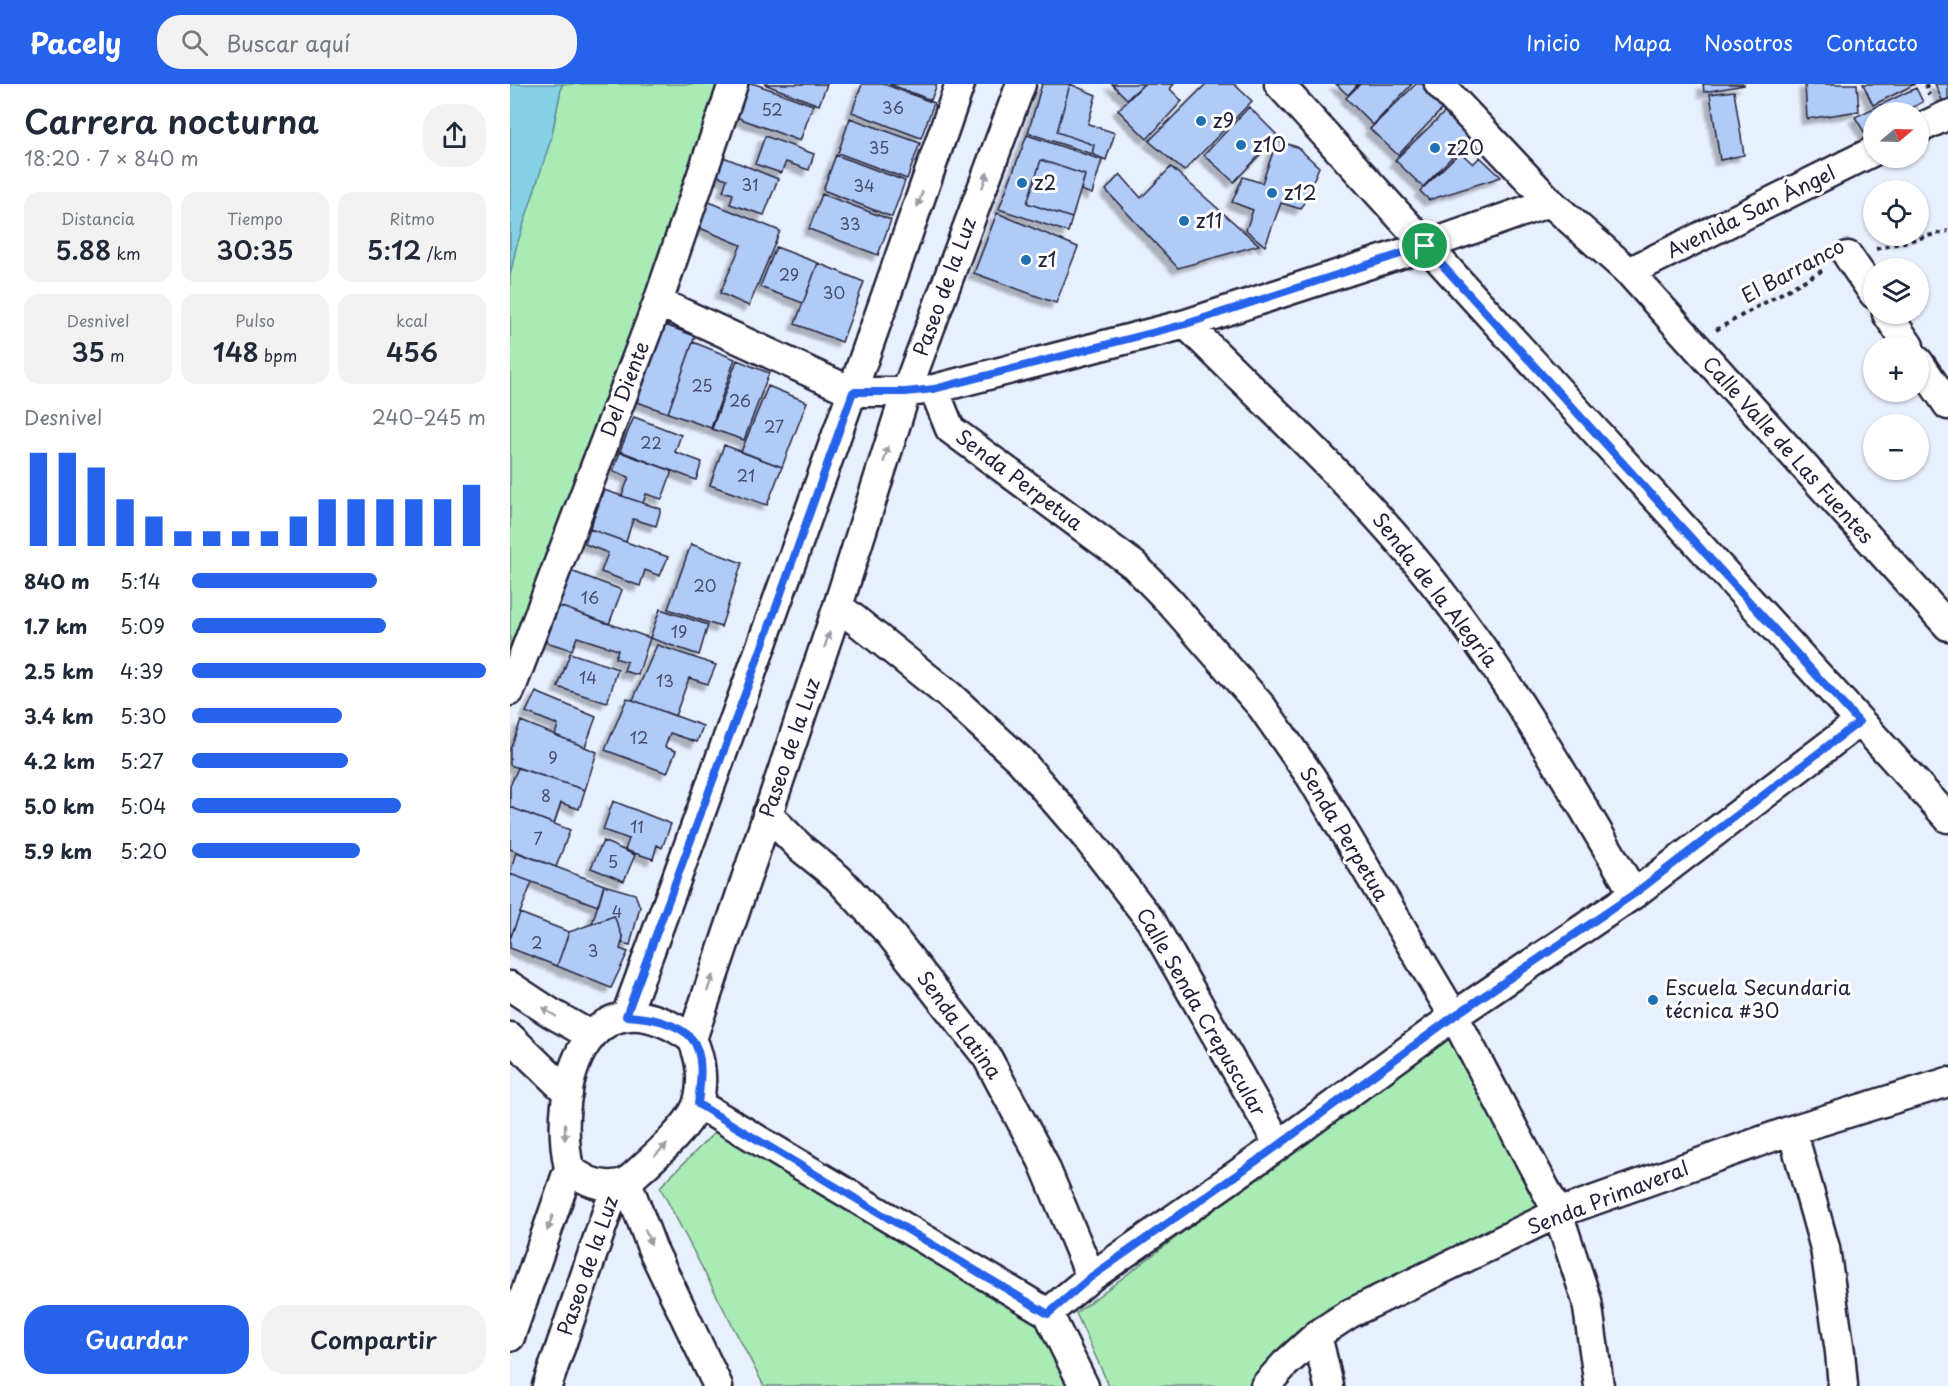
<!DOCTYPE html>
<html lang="es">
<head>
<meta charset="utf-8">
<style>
  body { margin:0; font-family:"Playpen Sans",sans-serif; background:#f2f2f3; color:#1f2937; height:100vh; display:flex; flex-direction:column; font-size:22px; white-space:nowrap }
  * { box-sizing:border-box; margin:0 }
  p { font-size:20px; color:#747a83 }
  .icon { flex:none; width:33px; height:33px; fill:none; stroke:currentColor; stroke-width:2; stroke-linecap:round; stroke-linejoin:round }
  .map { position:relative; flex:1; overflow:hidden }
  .side { display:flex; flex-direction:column; background:#fff; width:510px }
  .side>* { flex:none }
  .needle { width:39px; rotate:71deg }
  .controls { position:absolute; left:1353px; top:18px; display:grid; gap:12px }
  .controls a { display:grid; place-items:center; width:66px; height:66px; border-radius:50%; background:#fff; box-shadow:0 2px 4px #0004; font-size:30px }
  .pin { position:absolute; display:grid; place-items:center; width:51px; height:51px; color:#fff; margin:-26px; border:3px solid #fff; border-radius:50%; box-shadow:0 2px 6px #0007 }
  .round { display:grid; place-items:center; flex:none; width:63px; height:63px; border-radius:24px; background:#f2f2f3 }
  .overview { display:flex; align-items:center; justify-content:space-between; height:102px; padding:0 24px }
  h1 { font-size:33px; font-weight:600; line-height:45px }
  .figures { display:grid; grid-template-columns:repeat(3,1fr); gap:9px; height:102px; padding:6px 24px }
  .figures div { display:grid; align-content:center; border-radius:15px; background:#f2f2f3; text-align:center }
  .figures b { font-size:26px; font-weight:600 }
  .figures small { font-size:16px; font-weight:400 }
  .figures p { font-size:16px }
  .chart { height:168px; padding:12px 24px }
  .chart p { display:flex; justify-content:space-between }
  .chart svg { width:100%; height:108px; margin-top:6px; stroke:#2563eb; stroke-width:6 }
  .primary-button { display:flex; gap:12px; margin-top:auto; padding:12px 24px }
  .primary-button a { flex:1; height:69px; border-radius:24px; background:#2563eb; color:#fff; font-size:24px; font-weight:600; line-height:69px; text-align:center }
  .primary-button a+a { background:#f2f2f3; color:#1f2937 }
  ul { padding:0 24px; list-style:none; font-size:20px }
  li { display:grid; grid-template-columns:96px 72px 1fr; align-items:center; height:45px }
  li i { height:15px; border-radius:8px; background:#2563eb }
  header { display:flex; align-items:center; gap:36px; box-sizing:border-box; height:84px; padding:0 30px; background:#2563eb; color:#fff }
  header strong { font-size:28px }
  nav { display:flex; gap:33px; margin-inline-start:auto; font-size:21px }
  .search { width:420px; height:54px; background:#f2f2f3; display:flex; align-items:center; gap:15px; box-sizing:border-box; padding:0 21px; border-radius:24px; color:#747a83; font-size:22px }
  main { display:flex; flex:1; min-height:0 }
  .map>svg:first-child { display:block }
</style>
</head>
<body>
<header>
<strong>Pacely</strong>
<div class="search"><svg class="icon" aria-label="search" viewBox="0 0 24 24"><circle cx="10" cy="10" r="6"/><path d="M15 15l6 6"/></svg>Buscar aquí</div>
<nav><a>Inicio</a><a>Mapa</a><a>Nosotros</a><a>Contacto</a></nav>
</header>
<main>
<section class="side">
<div class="overview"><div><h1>Carrera nocturna</h1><p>18:20 · 7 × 840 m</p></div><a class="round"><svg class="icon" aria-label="share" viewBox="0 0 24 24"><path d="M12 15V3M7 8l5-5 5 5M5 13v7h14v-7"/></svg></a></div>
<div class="figures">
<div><p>Distancia</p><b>5.88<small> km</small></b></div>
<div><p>Tiempo</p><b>30:35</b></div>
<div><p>Ritmo</p><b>5:12<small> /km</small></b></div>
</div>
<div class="figures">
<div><p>Desnivel</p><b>35<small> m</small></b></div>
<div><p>Pulso</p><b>148<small> bpm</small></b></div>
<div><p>kcal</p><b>456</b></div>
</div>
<div class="chart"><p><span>Desnivel</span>240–245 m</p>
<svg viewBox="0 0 160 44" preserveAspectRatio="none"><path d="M5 44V6M15 44V6M25 44V12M35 44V25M45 44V32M55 44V38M65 44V38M75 44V38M85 44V38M95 44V32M105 44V25M115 44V25M125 44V25M135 44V25M145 44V25M155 44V19"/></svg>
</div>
<ul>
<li><b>840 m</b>5:14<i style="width:63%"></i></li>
<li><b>1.7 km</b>5:09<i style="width:66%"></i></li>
<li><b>2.5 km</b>4:39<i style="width:100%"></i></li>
<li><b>3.4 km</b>5:30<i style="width:51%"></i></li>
<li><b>4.2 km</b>5:27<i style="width:53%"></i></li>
<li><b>5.0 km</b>5:04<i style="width:71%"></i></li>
<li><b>5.9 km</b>5:20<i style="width:57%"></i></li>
</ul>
<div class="primary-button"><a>Guardar</a><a>Compartir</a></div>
</section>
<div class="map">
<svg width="1438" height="1302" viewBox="0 0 1438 1302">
  <defs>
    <filter id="shadow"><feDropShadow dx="-5.5" dy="5.5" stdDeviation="1.5" flood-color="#0004"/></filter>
  </defs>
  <rect width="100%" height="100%" fill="#e8effd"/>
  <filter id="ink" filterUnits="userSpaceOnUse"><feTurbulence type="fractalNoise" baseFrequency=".0167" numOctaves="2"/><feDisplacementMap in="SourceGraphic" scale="12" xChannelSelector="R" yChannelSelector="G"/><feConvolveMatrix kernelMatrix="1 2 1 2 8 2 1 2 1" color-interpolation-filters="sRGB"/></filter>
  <g filter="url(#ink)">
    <path fill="#a9ebb5" stroke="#668678" stroke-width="1.5" d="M52,0H223L0,588V41L41,55Z
      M942,945L1032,1123L938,1169L818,1224L743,1302H599L566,1229Z
      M209,1044L522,1228L564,1302H254L150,1103Z"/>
    <path fill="#84d1e3" stroke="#5d8ba0" stroke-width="1.5" d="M0,0H52L41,55L6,164L0,192Z"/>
    <path fill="#b1cbf8" stroke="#22223b" stroke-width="1.5" filter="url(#shadow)" d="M232,0H245L303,21L290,57L221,31Z
      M254,0H317L309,21Z
      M352,0H374L424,19L411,54L342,28Z
      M379,0H427L421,16Z
      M532,0H560L547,48L584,61L582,70L518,49Z
      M560,0L586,11L578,40L605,49L596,76L582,70L584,61L547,48Z
      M602,0H634L617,15Z
      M634,0H664L660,5L672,17L637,55L608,26Z
      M696,0H724L742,17L674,87L639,57Z
      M826,0H848L838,11Z
      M850,0H902L863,41L836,14Z
      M906,0H918L938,19L888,71L860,45Z
      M1193,0H1234V1L1194,8Z
      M1295,0H1347L1349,27L1297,35Z
      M1353,0H1405L1363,21Z
      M1425,0H1438V15L1433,18Z
      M1406,4L1413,18L1393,28H1364V52L1358,54L1345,33Z
      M1224,7L1234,71L1210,76L1200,10Z
      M739,23L768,52L724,98L694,71Z
      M937,26L963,51L913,103L885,76Z
      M340,34L410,59L397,95L328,69Z
      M517,51L592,76L582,110L571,106L575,91L531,76L517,119L562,134L558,148L489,125Z
      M255,52L304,70L299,86L276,78L271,89L245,80Z
      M767,57L787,63L809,83L791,125L771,119L755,162L736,146L743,126L722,118L733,93L752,99Z
      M950,68L963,80L970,73L991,93L919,116L910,107Z
      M206,70L268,95L254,131L220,120L223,110L213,107L217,95L199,89Z
      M326,71L395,97L382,133L313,106Z
      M531,76L575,91L562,134L517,119Z
      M661,83L749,161L668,184L596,106L610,90L631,114Z
      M312,110L381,136L368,171L299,145Z
      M192,115L270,147L239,222L210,209L231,161L180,140Z
      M487,129L568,163L546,219L464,189Z
      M266,163L308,179L293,219L250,203Z
      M308,179L354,198L332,258L285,240Z
      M155,241L185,252L158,329L127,318Z
      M183,258L225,275L201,344L158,329Z
      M227,276L259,289L234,356L202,345Z
      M258,302L297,318L272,383L231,368Z
      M124,333L171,351L165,368L192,378L186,396L110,367Z
      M214,361L272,383L257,421L200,401Z
      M110,368L162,387L152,415L136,410L133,419L112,412L119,393L103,387Z
      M94,406L151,425L146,442L123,435L116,458L80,445Z
      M80,445L158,473L150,492L135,486L130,502L91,488L98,469L75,460Z
      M181,460L232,479L211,543L158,525Z
      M61,487L112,506L99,540L49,522Z
      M49,522L140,554L128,591L114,587L117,578L105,574L108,566L67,553L62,566L36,558Z
      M150,525L198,541L189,571L140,554Z
      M147,561L206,581L198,600L179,594L165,632L123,616Z
      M60,569L108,585L97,619L48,603Z
      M26,608L86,633L75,663L45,651L48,641L16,628Z
      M117,614L193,642L187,658L160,649L155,663L166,667L157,689L95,666Z
      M11,637L87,668L75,706L0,681V665Z
      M8,684L75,706L69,725L51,719L44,740L0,723V702Z
      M103,717L161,740L152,764L147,761L143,775L115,766L119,755L93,746Z
      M0,723L60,746L46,783L0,765Z
      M93,757L125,771L114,797L81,784Z
      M6,768L94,801L88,822L0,790Z
      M0,790L22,798L0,855Z
      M94,801L125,810L130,823L120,861L112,859L113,854L104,832L82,840Z
      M10,829L59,848L47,882L0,864V855Z
      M104,832L113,854L110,865L118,868L101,904L47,882L59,848Z"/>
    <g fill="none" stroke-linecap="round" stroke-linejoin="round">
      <g stroke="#22223b" stroke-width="33">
        <path id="minor" d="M769,0L1438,734
          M929,0L1040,118L1119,188L1438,542
          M1408,45L1438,31
          M1338,172L1364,210
          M1119,188L1364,67
          M148,218L343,308H396L424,305L676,240L915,162L1040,118
          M1377,230L1399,262
          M676,240C763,327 855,410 930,507C1004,602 1063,706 1124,810
          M1408,277L1438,321
          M424,305L440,345L624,481L660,518L752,623L801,693L944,932L1048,1129L1077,1217L1089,1302
          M328,522L440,612L510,676L577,754L641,837L769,1061
          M0,607L148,218L223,0
          M257,730L291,764L328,794L381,851L477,973L532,1076L581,1193
          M0,902L41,929L80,951
          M116,932C230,623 342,312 450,0
          M0,953L58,1009
          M188,1020L538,1229L574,1302
          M1282,1046L1315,1164L1330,1268L1333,1302
          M59,1084C76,1099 95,1106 117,1098C136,1080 181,1043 188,1018C194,998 191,974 182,955L328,522L396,308L511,0
          M117,1098L142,1164L208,1302
          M538,1229L581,1193L769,1061L944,932L1124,810L1349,638
          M807,1251L819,1302
          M0,1253L59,1084C41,1001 79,881 182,955
          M37,1302L106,1102
          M755,1302L775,1280L807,1251L839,1230L1048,1129L1282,1046L1438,998"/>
      </g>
      <path stroke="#22223b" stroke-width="4" stroke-dasharray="4.5 4.5" stroke-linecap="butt" d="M1416,0L1419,11
        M1366,165L1438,147
        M1206,246L1315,185"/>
      <use href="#minor" stroke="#fff" stroke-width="28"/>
    </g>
    <defs><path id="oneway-solid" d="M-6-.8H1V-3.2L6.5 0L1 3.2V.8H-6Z" transform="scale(1.5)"/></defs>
    <g fill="#9c9ca7">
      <use href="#oneway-solid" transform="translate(475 96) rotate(-70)"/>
      <use href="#oneway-solid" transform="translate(410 115) rotate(109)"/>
      <use href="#oneway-solid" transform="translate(376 370) rotate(-73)"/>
      <use href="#oneway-solid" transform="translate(317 556) rotate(-71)"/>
      <use href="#oneway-solid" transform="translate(200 899) rotate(-71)"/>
      <use href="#oneway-solid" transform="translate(39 928) rotate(-148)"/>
      <use href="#oneway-solid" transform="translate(55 1048) rotate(90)"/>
      <use href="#oneway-solid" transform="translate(151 1066) rotate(-44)"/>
      <use href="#oneway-solid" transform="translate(40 1139) rotate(109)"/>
      <use href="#oneway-solid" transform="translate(138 1153) rotate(68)"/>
    </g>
  </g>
  <g fill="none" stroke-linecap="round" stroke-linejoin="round" filter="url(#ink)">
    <g stroke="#fff" stroke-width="12">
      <path id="route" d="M915,162L1349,638L1124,810L944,932L769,1061L581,1193L538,1230L188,1020C190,1001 195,971 182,955C168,938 136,933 116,932L240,596L343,308H396L424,305L676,240Z"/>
    </g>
    <use href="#route" stroke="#2563eb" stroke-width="8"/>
  </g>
  <g fill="#1f6fb2" stroke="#fff" stroke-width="2">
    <circle cx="691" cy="37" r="6"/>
    <circle cx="731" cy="61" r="6"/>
    <circle cx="925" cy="64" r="6"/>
    <circle cx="512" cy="99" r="6"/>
    <circle cx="762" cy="109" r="6"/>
    <circle cx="674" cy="137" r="6"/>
    <circle cx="516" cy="176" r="6"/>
    <circle cx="1143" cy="916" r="6"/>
  </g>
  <g text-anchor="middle" stroke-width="6" stroke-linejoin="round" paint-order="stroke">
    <g font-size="16" fill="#464c6a">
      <text x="383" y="30">36</text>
      <text x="262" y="32">52</text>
      <text x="369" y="70">35</text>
      <text x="240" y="107">31</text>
      <text x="354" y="108">34</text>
      <text x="340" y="146">33</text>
      <text x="279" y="197">29</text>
      <text x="324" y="215">30</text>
      <text x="192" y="308">25</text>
      <text x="230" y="323">26</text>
      <text x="264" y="349">27</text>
      <text x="141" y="365">22</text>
      <text x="236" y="398">21</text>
      <text x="195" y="508">20</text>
      <text x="80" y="520">16</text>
      <text x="169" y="554">19</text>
      <text x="78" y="600">14</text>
      <text x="155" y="603">13</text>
      <text x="129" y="660">12</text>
      <text x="43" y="680">9</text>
      <text x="36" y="718">8</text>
      <text x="127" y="749">11</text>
      <text x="28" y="761">7</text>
      <text x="103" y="784">5</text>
      <text x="107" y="834">4</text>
      <text x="27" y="865">2</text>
      <text x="83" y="873">3</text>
    </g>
    <g font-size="20" fill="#22223b" stroke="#fff" text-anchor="start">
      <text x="703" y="44">z9</text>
      <text x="743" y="68">z10</text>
      <text x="937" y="71">z20</text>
      <text x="524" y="106">z2</text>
      <text x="774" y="116">z12</text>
      <text x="686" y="144">z11</text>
      <text x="528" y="183">z1</text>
      <text x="1155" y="911">Escuela Secundaria<tspan x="1155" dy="23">técnica #30</tspan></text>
    </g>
    <g font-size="20" fill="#22223b" stroke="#fff">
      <text transform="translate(1241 128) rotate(-26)" y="7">Avenida San Ángel</text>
      <text transform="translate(1283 187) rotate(-28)" y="7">El Barranco</text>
      <text transform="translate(435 203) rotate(-70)" y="7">Paseo de la Luz</text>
      <text transform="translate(115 305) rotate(-69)" y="7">Del Diente</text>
      <text transform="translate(1278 366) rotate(48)" y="7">Calle Valle de Las Fuentes</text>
      <text transform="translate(509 396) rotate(37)" y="7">Senda Perpetua</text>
      <text transform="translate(925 506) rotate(52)" y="7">Senda de la Alegría</text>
      <text transform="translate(280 664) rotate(-71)" y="7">Paseo de la Luz</text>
      <text transform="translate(834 750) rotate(59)" y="7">Senda Perpetua</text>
      <text transform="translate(691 928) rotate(60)" y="7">Calle Senda Crepuscular</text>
      <text transform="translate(449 941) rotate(54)" y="7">Senda Latina</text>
      <text transform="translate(1098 1114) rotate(-21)" y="7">Senda Primaveral</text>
      <text transform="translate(78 1182) rotate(-71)" y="7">Paseo de la Luz</text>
    </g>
  </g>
</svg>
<div class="controls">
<a><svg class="needle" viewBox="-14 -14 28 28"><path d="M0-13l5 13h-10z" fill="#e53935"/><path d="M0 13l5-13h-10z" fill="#747a83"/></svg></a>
<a><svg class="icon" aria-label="locate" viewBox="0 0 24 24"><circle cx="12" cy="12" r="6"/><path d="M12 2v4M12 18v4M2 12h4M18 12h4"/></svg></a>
<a><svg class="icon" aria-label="layers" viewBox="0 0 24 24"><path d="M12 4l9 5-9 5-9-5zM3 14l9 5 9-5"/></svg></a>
<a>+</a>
<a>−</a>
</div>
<div class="pin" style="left:915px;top:162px;background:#1e9e55"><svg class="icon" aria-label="arrive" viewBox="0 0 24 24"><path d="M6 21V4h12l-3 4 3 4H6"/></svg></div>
</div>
</main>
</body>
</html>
